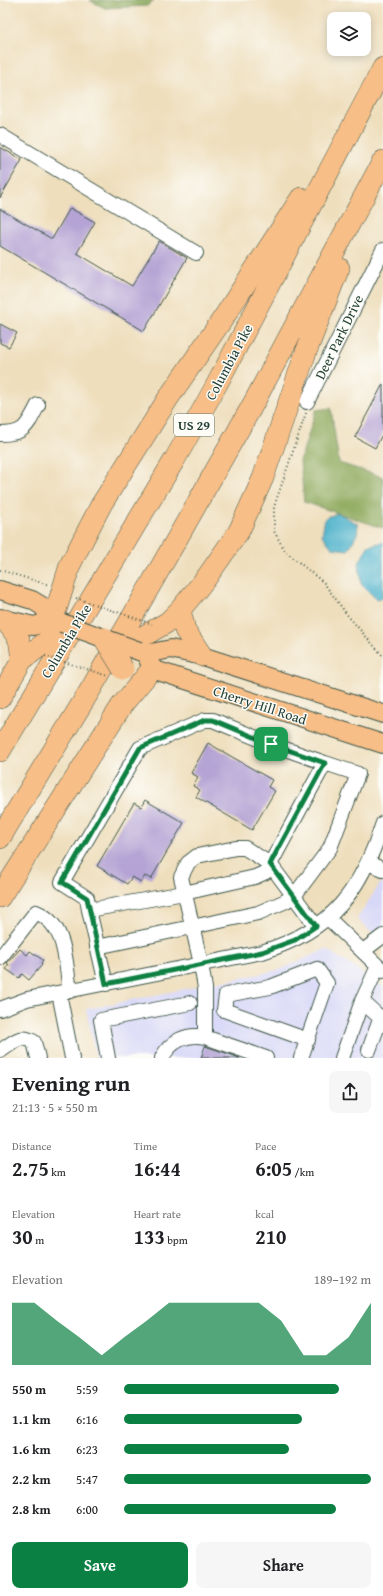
<!DOCTYPE html>
<html lang="en">
<head>
<meta charset="utf-8">
<style>
  body { margin:0; font-family:"Gentium Book Plus",serif; background:#f6f6f6; color:#202124; height:100vh; display:flex; flex-direction:column; font-size:15px; white-space:nowrap }
  * { box-sizing:border-box; margin:0 }
  p { font-size:13px; color:#757577 }
  .icon { flex:none; width:22px; height:22px; fill:none; stroke:currentColor; stroke-width:2; stroke-linecap:round; stroke-linejoin:round }
  .map { position:relative; height:1058px; overflow:hidden }
  .sheet { display:flex; flex-direction:column; background:#fff; flex:1 }
  .sheet>* { flex:none }
  .fabs { position:absolute; left:327px; top:12px; display:grid; gap:8px }
  .fabs a { display:grid; place-items:center; width:44px; height:44px; border-radius:8px; background:#fff; box-shadow:0 2px 10px #0003; font-size:20px }
  .pin { position:absolute; display:grid; place-items:center; width:34px; height:34px; color:#fff; margin:-17px; border-radius:8px; box-shadow:0 2px 6px #0006 }
  .round { display:grid; place-items:center; flex:none; width:42px; height:42px; border-radius:8px; background:#f6f6f6 }
  .summary { display:flex; align-items:center; justify-content:space-between; height:68px; padding:0 12px }
  h1 { font-size:22px; font-weight:700; line-height:30px }
  .figures { display:grid; grid-template-columns:repeat(3,1fr); gap:6px; height:68px; padding:4px 12px }
  .figures div { display:grid; align-content:center }
  .figures b { font-size:20px; font-weight:700 }
  .figures small { font-size:11px; font-weight:400 }
  .figures p { font-size:11px }
  .chart { height:112px; padding:8px 12px }
  .chart p { display:flex; justify-content:space-between }
  .chart svg { width:100%; height:72px; margin-top:4px; fill:#0b8043; opacity:.7 }
  .button { display:flex; gap:8px; margin-top:auto; padding:8px 12px }
  .button a { flex:1; height:46px; border-radius:8px; background:#0b8043; color:#fff; font-size:16px; font-weight:700; line-height:46px; text-align:center }
  .button a+a { background:#f6f6f6; color:#202124 }
  ul { padding:0 12px; list-style:none; font-size:13px }
  li { display:grid; grid-template-columns:64px 48px 1fr; align-items:center; height:30px }
  li i { height:10px; border-radius:5px; background:#0b8043 }
  .map>svg:first-child { display:block }
</style>
</head>
<body>
<div class="map">
<svg width="383" height="1058" viewBox="0 0 383 1058">
  <rect width="100%" height="100%" fill="#fdfcf7"/>
  <filter id="ink" filterUnits="userSpaceOnUse"><feTurbulence type="fractalNoise" baseFrequency=".025" numOctaves="2"/><feDisplacementMap in="SourceGraphic" scale="8" xChannelSelector="R" yChannelSelector="G"/><feConvolveMatrix kernelMatrix="1 2 1 2 8 2 1 2 1" color-interpolation-filters="sRGB"/></filter>
  <filter id="wash" filterUnits="userSpaceOnUse"><feTurbulence type="fractalNoise" baseFrequency=".012" numOctaves="4" result="noise"/><feDisplacementMap in="SourceGraphic" scale="16" xChannelSelector="R" yChannelSelector="G"/><feGaussianBlur stdDeviation="0.9" result="paint"/><feColorMatrix in="noise" values="0 0 0 0 0 0 0 0 0 0 0 0 0 0 0 0 0 1.4 0 .05"/><feComposite in="paint" operator="in"/></filter>
  <g filter="url(#wash)">
    <rect width="100%" height="100%" fill="#eedebc"/>
    <path fill="#d7d7f8" d="M383,879V944L357,919Z
      M326,949L383,987V1058H96L86,1009L279,970Z"/>
    <path fill="#8ca85a" stroke="#567247" d="M89,0H154L147,6L105,8Z
      M331,408L339,463L383,477V528L304,502L300,461L316,410Z"/>
    <path fill="#4bb1ca" stroke="#35777f" d="M338,513L358,524L357,534L348,550L332,548L322,535L325,518Z
      M383,542V598L376,599L361,584L359,563L368,546Z"/>
    <g id="blocks">
      <path fill="#b4a3d4" d="M0,147L22,160L0,198Z
        M70,208L95,222L77,253L132,286L159,241L187,258L144,331L0,246V209L52,239Z
        M0,324L17,333L9,347L0,343Z
        M383,384V433L375,448L355,437Z
        M208,743L272,780L268,787L275,791L252,830L196,797L200,790L193,786L198,777L191,773Z
        M145,800L184,823L151,879L145,876L141,882L132,877L127,884L97,866L134,803L141,807Z
        M20,949L27,955L30,951L43,960L41,963L42,965L29,980L22,974L19,978L6,969L9,965L7,963Z
        M205,1046L240,1058H201Z"/>
    </g>
  </g>
  <g filter="url(#ink)">
    <use href="#blocks" fill-opacity="0" stroke="#3e5548" stroke-width="1"/>
    <g fill="none" stroke-linecap="round" stroke-linejoin="round">
      <g stroke="#3e5548" stroke-width="16">
        <path id="minor" d="M0,135L196,253
          M307,402L383,250
          M0,434C25,434 27,426 38,405
          M369,863L383,870
          M89,910L87,898L62,882L140,748L205,720H213L271,744L325,763
          M328,918L383,971
          M97,947L258,913L286,901L297,892L330,848L358,774L325,763L266,872L255,877L184,893L89,910L106,984
          M363,951L383,936
          M0,958L36,912C67,925 65,961 70,991
          M59,993L72,1058
          M362,1001L376,1014L383,1018
          M0,1009L27,999L262,952C333,930 361,890 383,823
          M369,1050L381,1017
          M0,1051C13,1043 20,1033 34,1042L38,1058
          M108,1058L101,1020L190,1003
          M162,1058C170,1041 187,1033 205,1037
          M266,1058L205,1037V988L201,964L181,877L188,863L197,856L236,848H245L270,864L316,926
          M301,1058L327,983L317,969L270,987L226,995L224,1010L308,1040
          M342,1058L362,1001L378,966"/>
      </g>
      <g stroke="#3e5548" stroke-width="20">
        <path id="major" d="M0,590L32,600L42,606L53,620
          M0,618L34,626L53,620
          M139,651L146,654L171,649L202,656L383,714
          M146,654L152,669L383,744"/>
      </g>
      <g stroke="#3e5548" stroke-width="22">
        <path id="highway" d="M180,610L185,630L202,656
          M5,620L19,639L22,660
          M53,620L70,565L101,505L169,397L224,317L301,198
          M126,646L168,622L180,610L207,577L239,531L263,478L306,352L339,268
          M0,698L22,660L68,625
          M0,751L175,459L217,384L383,68
          M0,838L92,687L182,530L252,406L383,161
          M0,897L122,705L152,669"/>
      </g>
      <path stroke="#3e5548" stroke-width="2" stroke-dasharray="1 3" stroke-linecap="butt" d="M306,413L274,507V531L285,551L324,583L348,616L383,656
        M0,570L49,585"/>
      <use href="#minor" stroke="#fff" stroke-width="14"/>
      <use href="#major" stroke="#f7be87" stroke-width="18"/>
      <use href="#highway" stroke="#f7be87" stroke-width="21"/>
      <g stroke="#3e5548" stroke-width="20" stroke-linecap="butt">
        <path id="major-bridge" d="M62,623L139,651"/>
      </g>
      <g stroke="#3e5548" stroke-width="22" stroke-linecap="butt">
        <path id="highway-bridge" d="M104,638L123,669"/>
      </g>
      <path stroke="#3e5548" stroke-width="2" stroke-dasharray="1 3" stroke-linecap="butt" d="M76,598L152,624
        M45,656L109,676"/>
      <use href="#major-bridge" stroke="#f7be87" stroke-width="18"/>
      <use href="#highway-bridge" stroke="#f7be87" stroke-width="21"/>
    </g>
  </g>
  <g fill="none" stroke-linecap="round" stroke-linejoin="round" filter="url(#ink)">
    <g stroke="#fff" stroke-width="8">
      <path id="route" d="M205,720H213L271,744L325,763L270,864L316,926L295,940L262,952L106,984L87,898L62,882L140,748Z"/>
    </g>
    <use href="#route" stroke="#0b8043" stroke-width="5"/>
  </g>
  <g text-anchor="middle" stroke-width="3" stroke-linejoin="round" paint-order="stroke">
    <rect fill="#fdfcf7" stroke="#62766e" stroke-width="1" x="174" y="414" width="40" height="22" rx="3"/>
    <g font-size="13" font-weight="bold" fill="#1f3d34">
      <text x="194" y="430">US 29</text>
    </g>
    <g font-size="14" fill="#1f3d34" stroke="#fdfcf7">
      <text transform="translate(339 337) rotate(-64)" y="5">Deer Park Drive</text>
      <text transform="translate(229 362) rotate(-62)" y="5">Columbia Pike</text>
      <text transform="translate(66 641) rotate(-59)" y="5">Columbia Pike</text>
      <text transform="translate(260 705) rotate(18)" y="5">Cherry Hill Road</text>
    </g>
  </g>
</svg>
<div class="fabs">
<a><svg class="icon" aria-label="layers" viewBox="0 0 24 24"><path d="M12 4l9 5-9 5-9-5zM3 14l9 5 9-5"/></svg></a>
</div>
<div class="pin" style="left:271px;top:744px;background:#1e9e55"><svg class="icon" aria-label="arrive" viewBox="0 0 24 24"><path d="M6 21V4h12l-3 4 3 4H6"/></svg></div>
</div>
<section class="sheet">
<div class="summary"><div><h1>Evening run</h1><p>21:13 · 5 × 550 m</p></div><a class="round"><svg class="icon" aria-label="share" viewBox="0 0 24 24"><path d="M12 15V3M7 8l5-5 5 5M5 13v7h14v-7"/></svg></a></div>
<div class="figures">
<div><p>Distance</p><b>2.75<small> km</small></b></div>
<div><p>Time</p><b>16:44</b></div>
<div><p>Pace</p><b>6:05<small> /km</small></b></div>
</div>
<div class="figures">
<div><p>Elevation</p><b>30<small> m</small></b></div>
<div><p>Heart rate</p><b>133<small> bpm</small></b></div>
<div><p>kcal</p><b>210</b></div>
</div>
<div class="chart"><p><span>Elevation</span>189–192 m</p>
<svg viewBox="0 0 160 44" preserveAspectRatio="none"><path d="M0 44V6L10 6L20 17L30 27L40 38L50 27L60 17L70 6L80 6L90 6L100 6L110 6L120 17L130 38L140 38L150 27L160 6V44z"/></svg>
</div>
<ul>
<li><b>550 m</b>5:59<i style="width:87%"></i></li>
<li><b>1.1 km</b>6:16<i style="width:72%"></i></li>
<li><b>1.6 km</b>6:23<i style="width:67%"></i></li>
<li><b>2.2 km</b>5:47<i style="width:100%"></i></li>
<li><b>2.8 km</b>6:00<i style="width:86%"></i></li>
</ul>
<div class="button"><a>Save</a><a>Share</a></div>
</section>
</body>
</html>
